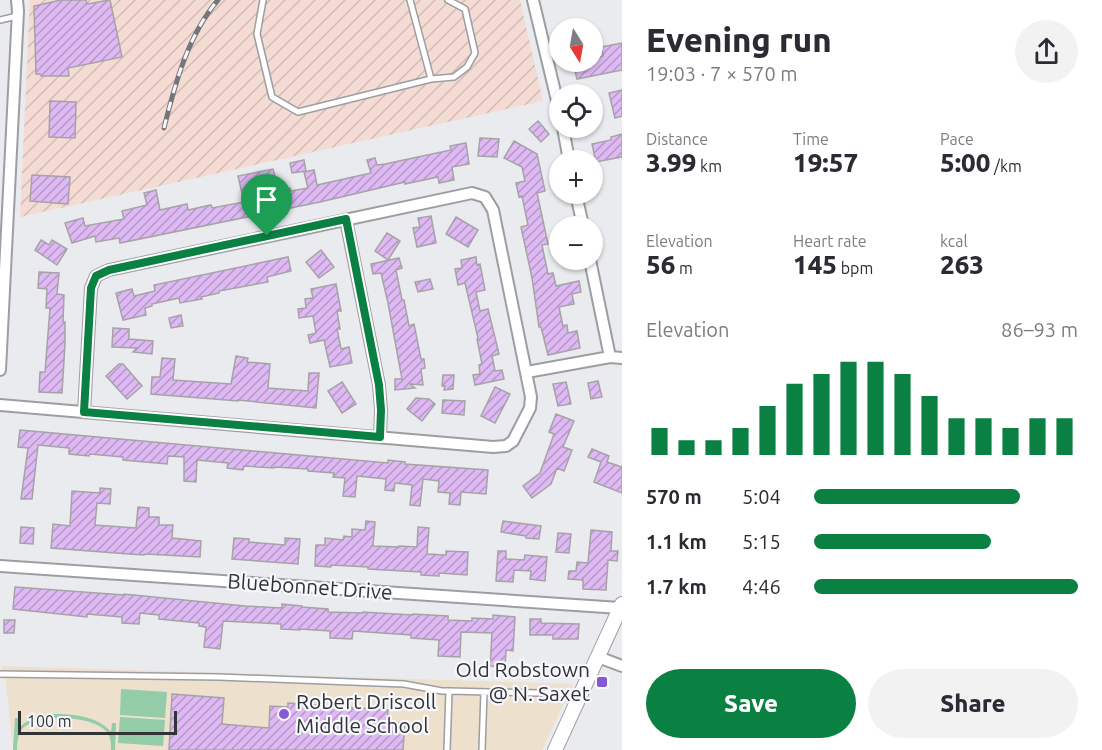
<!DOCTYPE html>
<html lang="en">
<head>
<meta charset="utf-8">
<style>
  body { margin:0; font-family:Ubuntu,sans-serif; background:#f2f2f3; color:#2b2b33; height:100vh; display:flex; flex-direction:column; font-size:22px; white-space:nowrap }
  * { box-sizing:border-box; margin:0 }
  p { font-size:20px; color:#7c7c81 }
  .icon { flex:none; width:33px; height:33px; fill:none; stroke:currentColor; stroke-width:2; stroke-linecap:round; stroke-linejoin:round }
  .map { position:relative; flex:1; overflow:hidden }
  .details { display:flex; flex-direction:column; background:#fff; width:480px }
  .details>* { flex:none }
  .needle { width:39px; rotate:169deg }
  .buttons { position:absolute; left:549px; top:18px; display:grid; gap:12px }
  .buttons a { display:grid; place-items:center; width:54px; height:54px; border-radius:50%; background:#fff; box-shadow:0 2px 4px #0004; font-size:30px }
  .scale { position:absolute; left:18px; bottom:15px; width:159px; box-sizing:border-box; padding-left:6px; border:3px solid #323334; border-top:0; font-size:16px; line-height:21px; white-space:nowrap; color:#323334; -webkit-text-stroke:4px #f7f8fd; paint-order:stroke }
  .pin { position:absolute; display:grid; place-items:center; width:51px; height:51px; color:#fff; margin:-62px -26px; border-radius:50% 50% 50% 0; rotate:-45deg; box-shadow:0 0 6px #0007 }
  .pin .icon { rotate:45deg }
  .round { display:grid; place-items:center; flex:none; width:63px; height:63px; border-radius:32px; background:#f2f2f3 }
  .head { display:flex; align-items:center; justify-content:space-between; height:102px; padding:0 24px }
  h1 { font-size:33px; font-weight:800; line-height:45px }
  .figures { display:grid; grid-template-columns:repeat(3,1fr); gap:9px; height:102px; padding:6px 24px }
  .figures div { display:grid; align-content:center }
  .figures b { font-size:26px; font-weight:800 }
  .figures small { font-size:16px; font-weight:400 }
  .figures p { font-size:16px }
  .chart { height:168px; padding:12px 24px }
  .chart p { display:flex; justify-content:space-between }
  .chart svg { width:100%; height:108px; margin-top:6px; stroke:#0b8043; stroke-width:6 }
  .primary-button { display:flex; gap:12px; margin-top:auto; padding:12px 24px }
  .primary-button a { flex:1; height:69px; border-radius:36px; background:#0b8043; color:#fff; font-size:24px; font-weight:800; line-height:69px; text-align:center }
  .primary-button a+a { background:#f2f2f3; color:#2b2b33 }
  ul { padding:0 24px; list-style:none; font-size:20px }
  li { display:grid; grid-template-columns:96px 72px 1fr; align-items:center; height:45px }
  li i { height:15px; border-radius:8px; background:#0b8043 }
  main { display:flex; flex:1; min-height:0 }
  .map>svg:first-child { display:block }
</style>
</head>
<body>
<main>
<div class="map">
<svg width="622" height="750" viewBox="0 0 622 750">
  <defs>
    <pattern id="industrial-furrows" width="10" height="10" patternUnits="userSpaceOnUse" patternTransform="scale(1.5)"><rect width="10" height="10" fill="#f4dbd3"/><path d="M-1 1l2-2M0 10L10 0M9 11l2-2" fill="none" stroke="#d2bcb6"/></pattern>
    <pattern id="building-hatch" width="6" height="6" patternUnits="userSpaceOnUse" patternTransform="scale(1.5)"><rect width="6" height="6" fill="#deb9f3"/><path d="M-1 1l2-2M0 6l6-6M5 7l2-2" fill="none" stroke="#b597c6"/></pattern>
  </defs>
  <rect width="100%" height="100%" fill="#eaebef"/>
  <path fill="url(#industrial-furrows)" d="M30,0H520L543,101L20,217Z"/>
  <path fill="#ede0cc" d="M1,666L573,684L542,750H13L6,683Z"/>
  <path fill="#94cba9" d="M121,689L167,692L165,718L120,715Z
    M62,714C79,715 100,718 111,732L112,723H116L115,750H111C111,744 111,737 107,732C93,715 38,713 23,728C18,734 17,742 17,750H13L15,718H18L19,728C30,716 46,714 62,714Z
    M120,717L165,720L163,746L118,743Z"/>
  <path fill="url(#building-hatch)" stroke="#a5a3a6" stroke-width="1.5" d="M61,0H86L87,4L110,0L122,57L68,68L69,76H41L40,74H36L34,6Z
    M622,43V70L577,79L573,62H592V58L603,56L601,47Z
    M622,90V116L615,118L609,93Z
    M50,101L76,102L75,138L49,137Z
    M538,121L549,134L541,142L529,129Z
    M622,134V157L596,162L592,144L611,140V137Z
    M480,138L499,139L497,157L478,156Z
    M514,141L537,154L545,191L537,193L548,244L542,245L548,274L553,273L556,286L579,281L581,292L572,294L574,304L559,307L563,326L567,325L568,333L577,331L580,348L548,355L541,327H539L532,278L521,227L528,225L522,196L519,197L516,183L525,181L522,167L504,158Z
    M466,143L469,164L452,167L454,180L439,183L438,177L405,184V182L320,202L120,243L119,238L96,242L95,236L72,243L65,223L83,218L85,226L124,219L122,211L147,205L144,193L156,190L160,210L187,204L188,210L211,205L212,208L244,202L238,176L273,169L279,190L290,188L291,191L308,188L304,172L314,170L317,185L371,173L367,160L375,158L377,165L385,164L451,150L450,146Z
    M304,160L306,171L292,173L290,163Z
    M32,175L70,177L68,204L30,201Z
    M431,216L436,243L417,247L413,228L420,227L418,218Z
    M456,217L478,230L468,247L446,234Z
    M387,233L400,241L388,260L375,251Z
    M41,240L49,245L52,240L67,249L57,265L35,250Z
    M321,250L334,267L319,278L306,262Z
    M288,257L291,271L267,277L268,282L219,291V293L201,297L202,299L180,303L179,298L152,304V306L145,308L146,315L123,320L116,293L132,289L134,296L155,291L154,285Z
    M476,257L477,265L480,264L485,290L476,292L480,311L488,309L499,354L492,356L495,371L502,370L504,379L475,385L473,375L480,374L479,365L482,364L477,339L478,338L465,283L458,285L455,269L462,268L461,260Z
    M399,258L402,268L396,270L402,300H404L409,326L414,324L421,359H424L425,368L421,369L423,385L410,384L415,388L395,390V379H402L388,303L381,273L373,274L371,264Z
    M39,272L59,273L57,294L64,295L63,322H65V344L62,393L39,392L40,372H45L50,308H46L47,289L38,288Z
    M430,279L433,289L418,292L415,282Z
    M336,284L341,311H337L340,329H337L341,349L349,347L352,363L330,367L324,340L310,343L308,335L316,333L313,316L299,318L298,309L306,308L305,299L313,298L311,289Z
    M181,315L183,326L171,328L169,318Z
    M113,328L129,329V339L153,341L152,354L133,352L137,348L112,347Z
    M236,356L248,358L247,362L270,364L268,388L308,391L309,373H319L316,408L238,400V401L151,394L152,377H160L162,358L175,359L173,380L231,384Z
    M119,364H123L142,386L127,399L106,376Z
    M443,375H454L453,389L444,390L445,386H442Z
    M598,381L602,397L591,399L588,383Z
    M342,382L356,404L342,413L328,391Z
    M566,382L571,404L558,406L553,384Z
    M495,387L510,394L495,423L481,416Z
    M416,398L429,399L435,404L422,421L407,409Z
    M443,400L465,401L464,415L442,413Z
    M556,414L574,421L563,447L572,450L564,471L557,468L551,484L532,498L523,486L540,473L554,434L549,432Z
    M20,430L388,463V460L405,462V464L488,470L486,494L461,492L460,505L449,504L450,493L438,492L439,481L423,479L420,506L410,505L412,485L395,483L394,491L385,490L386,479L357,476L355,497L343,496L345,478L333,477L334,473L308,471V469L275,467L274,468L244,466L243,470L227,468L228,463L197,460L196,482L184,481V457L168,456L167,464L123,460V457L90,454L89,456L69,454V448L38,445L32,499H21L28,448L18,447Z
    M592,449L609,456L607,462L622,467V493L594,482L601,462L588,457Z
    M100,488L111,489L110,504L97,503L95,525L136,528L138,507L149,508V517H159V525H173L172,538L201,541L200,557L145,554L144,555L129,554L51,548L53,524L70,526L72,491L100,493Z
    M366,521L375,522L373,546L399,547V546L417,547L418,527L429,528L427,554L446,555V551L468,552L467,575L439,573V576L421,575V572L368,569V567L331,565V567L315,566L316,545H325V538L343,540L344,536L352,537V529L365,530Z
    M503,521L541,526L539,539L526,538V536L501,532Z
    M21,527L34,528L33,544L20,543Z
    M591,530L612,532L611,551H618L617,561L608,560L606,590L583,589V580L568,579L569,571H576L577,562L588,563Z
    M558,533L571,534L569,553L556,552Z
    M234,538L249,539V542L285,545V538L300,539L298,564L232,559Z
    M498,551H506V559L524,560L525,555L547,557L545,581L530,579L531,571L514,570L513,582L496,581Z
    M15,587L124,595V594L245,606L282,608V604L302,606V607L328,609V612L363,613V612L413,615V614L448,616V620L472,621V618L493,619V615L515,617L513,651L506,650L505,667L490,666L492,633L461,632L460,657L438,656L439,640L411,638V635L353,631L352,639L330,638V631L300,629V630L281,629V624L223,621L220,649L204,647L206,627L199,626V623L159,619V615L140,613L139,624L122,623V617L87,614V617L13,609Z
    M530,619H541V623L579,624L578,639H553V635H530Z
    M4,620H15L14,633H4Z
    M172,694L224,698L222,724L269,728L270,706L288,707V703L388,710L387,722L405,723L403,750H169Z"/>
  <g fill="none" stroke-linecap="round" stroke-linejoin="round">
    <g stroke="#9d9ea2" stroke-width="8">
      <path id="lane" d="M263,0L257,34L272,97L298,112L431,79L454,77L467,67L475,53L465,9L448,0
        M410,0L431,79
        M0,20L17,16
        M0,674L219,677L404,684L442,691H449
        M447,750L449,691L578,694
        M482,750L484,692"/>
    </g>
    <g stroke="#9d9ea2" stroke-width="14">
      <path id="street" d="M533,0L560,113
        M563,128L569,160
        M576,194L583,226
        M346,220L379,385L381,410L380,437
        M590,260L610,357
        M0,370L18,11L17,0
        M527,372L610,357L622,358
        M0,405L493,447L506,446L513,441L530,408L531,397L493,210L485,197L472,193L109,270L96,276L91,288L84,412
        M0,566L620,608
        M598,657L622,666"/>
    </g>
    <g stroke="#9d9ea2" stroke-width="16">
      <path id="secondary" d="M555,750L622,604"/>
    </g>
    <use href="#lane" stroke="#fff" stroke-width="5"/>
    <use href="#street" stroke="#fff" stroke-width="10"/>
    <use href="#secondary" stroke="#fff" stroke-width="14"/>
    <g stroke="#757678" stroke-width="5">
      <path id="rail" d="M164,128C175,84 188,35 218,0"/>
    </g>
    <use href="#rail" stroke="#f7f8fd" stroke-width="3" stroke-dasharray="9" stroke-linecap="butt"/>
  </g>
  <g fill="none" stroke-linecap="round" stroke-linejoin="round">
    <g stroke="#fff" stroke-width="12">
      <path id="route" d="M346,219L379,385L381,410L380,437L84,412L91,288L96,276L109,270Z"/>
    </g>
    <use href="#route" stroke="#0b8043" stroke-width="8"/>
  </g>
  <g fill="#8559d3" stroke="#f7f8fd" stroke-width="2">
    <rect x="596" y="676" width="12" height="12" rx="3"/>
    <circle cx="284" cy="714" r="6"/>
  </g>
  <g text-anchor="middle" stroke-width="4.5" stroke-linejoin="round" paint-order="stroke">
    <g font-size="21" fill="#323334" stroke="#f7f8fd">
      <text transform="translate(310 587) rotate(4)" y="7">Bluebonnet Drive</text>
    </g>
    <g font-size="21" fill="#323334" stroke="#f7f8fd" text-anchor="end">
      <text x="590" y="677">Old Robstown<tspan x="590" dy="24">@ N. Saxet</tspan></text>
      <text x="296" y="709" text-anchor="start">Robert Driscoll<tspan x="296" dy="24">Middle School</tspan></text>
    </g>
  </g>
</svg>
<div class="buttons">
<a><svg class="needle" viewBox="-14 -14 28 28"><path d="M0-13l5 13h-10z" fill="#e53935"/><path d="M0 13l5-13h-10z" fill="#7c7c81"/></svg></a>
<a><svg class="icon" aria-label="locate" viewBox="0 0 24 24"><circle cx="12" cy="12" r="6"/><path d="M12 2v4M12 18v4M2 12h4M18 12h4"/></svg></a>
<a>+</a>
<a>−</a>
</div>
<div class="scale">100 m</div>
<div class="pin" style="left:267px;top:236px;background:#1e9e55"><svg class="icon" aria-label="arrive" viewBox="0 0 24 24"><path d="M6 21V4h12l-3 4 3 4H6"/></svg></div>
</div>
<section class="details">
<div class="head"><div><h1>Evening run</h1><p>19:03 · 7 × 570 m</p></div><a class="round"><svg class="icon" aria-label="share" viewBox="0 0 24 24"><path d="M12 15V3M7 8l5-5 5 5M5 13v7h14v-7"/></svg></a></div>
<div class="figures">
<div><p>Distance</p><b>3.99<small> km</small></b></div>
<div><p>Time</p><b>19:57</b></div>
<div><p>Pace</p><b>5:00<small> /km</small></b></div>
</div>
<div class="figures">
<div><p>Elevation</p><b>56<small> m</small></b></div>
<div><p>Heart rate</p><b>145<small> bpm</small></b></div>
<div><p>kcal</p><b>263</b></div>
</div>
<div class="chart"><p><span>Elevation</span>86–93 m</p>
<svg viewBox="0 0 160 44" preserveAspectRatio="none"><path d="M5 44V33M15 44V38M25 44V38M35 44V33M45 44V24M55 44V15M65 44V11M75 44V6M85 44V6M95 44V11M105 44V20M115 44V29M125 44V29M135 44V33M145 44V29M155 44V29"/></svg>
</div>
<ul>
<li><b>570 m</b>5:04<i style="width:78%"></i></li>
<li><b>1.1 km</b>5:15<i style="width:67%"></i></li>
<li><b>1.7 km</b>4:46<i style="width:100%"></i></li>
</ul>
<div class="primary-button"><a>Save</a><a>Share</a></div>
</section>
</main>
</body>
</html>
